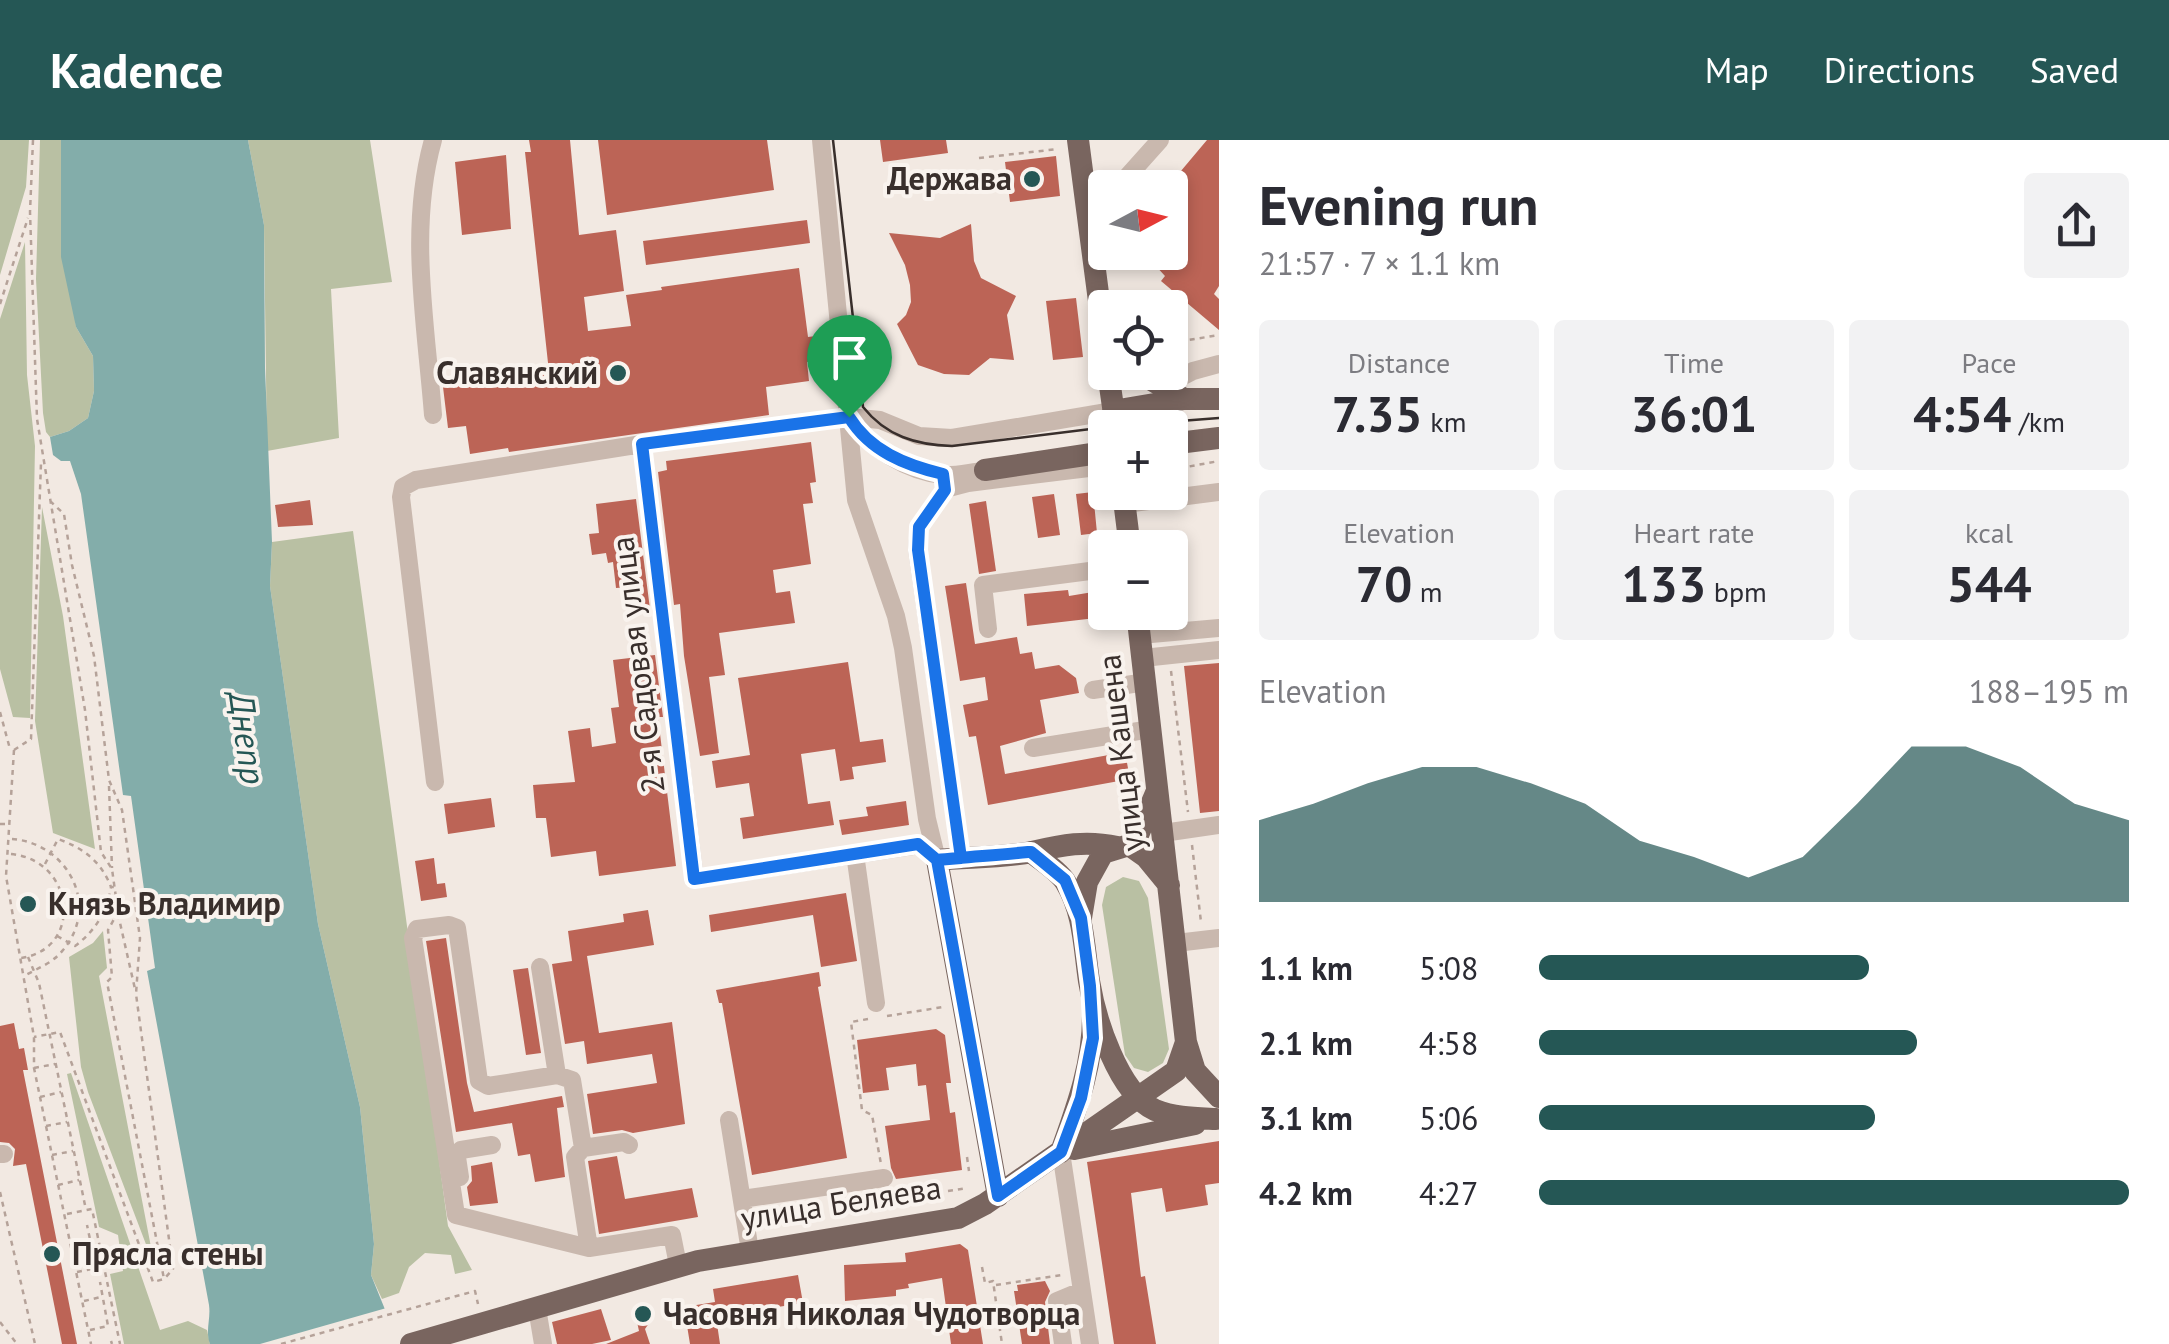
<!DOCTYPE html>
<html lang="en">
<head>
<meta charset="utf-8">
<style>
  body { margin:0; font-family:"PT Sans",sans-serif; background:#f2f2f3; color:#2b2b33; height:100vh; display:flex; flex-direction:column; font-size:38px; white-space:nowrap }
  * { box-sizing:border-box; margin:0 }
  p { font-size:32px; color:#7c7c81 }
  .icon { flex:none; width:55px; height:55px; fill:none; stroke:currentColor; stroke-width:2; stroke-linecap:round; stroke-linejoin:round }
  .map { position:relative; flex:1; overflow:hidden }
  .drawer { display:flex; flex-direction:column; background:#fff; width:950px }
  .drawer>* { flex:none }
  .needle { width:65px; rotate:83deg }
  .buttons { position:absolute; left:1088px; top:30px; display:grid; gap:20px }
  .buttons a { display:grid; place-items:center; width:100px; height:100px; border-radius:10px; background:#fff; box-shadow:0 5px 15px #0003; font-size:50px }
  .pin { position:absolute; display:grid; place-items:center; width:85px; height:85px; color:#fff; margin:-102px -42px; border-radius:50% 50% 50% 0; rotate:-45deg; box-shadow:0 0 10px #0007 }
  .pin .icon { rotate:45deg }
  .round { display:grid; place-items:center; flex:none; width:105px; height:105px; border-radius:10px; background:#f2f2f3 }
  .headline { display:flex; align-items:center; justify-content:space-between; height:170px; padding:0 40px }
  h1 { font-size:55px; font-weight:600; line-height:75px }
  .metrics { display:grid; grid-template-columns:repeat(3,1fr); gap:15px; height:170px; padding:10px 40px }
  .metrics div { display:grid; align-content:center; border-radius:10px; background:#f2f2f3; text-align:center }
  .metrics b { font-size:50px; font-weight:600 }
  .metrics small { font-size:28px; font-weight:400 }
  .metrics p { font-size:28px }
  .chart { height:280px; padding:20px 40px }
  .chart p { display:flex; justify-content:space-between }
  .chart svg { width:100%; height:180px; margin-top:10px; fill:#255755; opacity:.7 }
  ul { padding:0 40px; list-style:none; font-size:32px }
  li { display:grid; grid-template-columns:160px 120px 1fr; align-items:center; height:75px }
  li i { height:25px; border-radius:12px; background:#255755 }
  header { display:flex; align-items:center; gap:60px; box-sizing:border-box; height:140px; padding:0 50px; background:#255755; color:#fff }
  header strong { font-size:48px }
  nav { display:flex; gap:55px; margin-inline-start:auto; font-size:35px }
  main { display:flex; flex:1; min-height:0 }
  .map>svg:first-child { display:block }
</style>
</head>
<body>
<header>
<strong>Kadence</strong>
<nav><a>Map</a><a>Directions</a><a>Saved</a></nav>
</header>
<main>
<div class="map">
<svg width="1219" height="1204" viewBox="0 0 1219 1204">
  <rect width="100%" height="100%" fill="#f2e9e2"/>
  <path fill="#b9c0a3" d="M0,0H29L26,47L0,135Z
    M40,0H61L76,187L93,216L94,251L88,278L69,291L50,297L46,292L43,273L36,139Z
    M248,0H370L392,142L331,149L339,298L267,311L264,85Z
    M25,102L27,235L35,306L30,578L13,577L0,529V179Z
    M42,367L63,476L95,709L53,693L35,581Z
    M353,391L448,1086L472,1130L455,1134L451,1115L425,1113L409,1127L399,1153L382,1159L371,1135L374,1104L360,967L318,784L270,446L272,402Z
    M1123,737L1139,741L1148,758L1169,909L1163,923L1148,932L1134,928L1125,915L1102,765L1106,747Z
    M103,791L107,828L99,836L155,1128L88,952L81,927L69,817L93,803Z
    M71,933L160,1190L188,1181L207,1190L210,1204H124L110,1134L123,1131L118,1095L99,1087L67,934Z"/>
  <path fill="#83adaa" d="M61,0H248L264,85L265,228L272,402L270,446L318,784L360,967L374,1104L371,1135L399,1204H210C205,1191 211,1179 209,1165L147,831L155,828L131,656L123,655L81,354L70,321H61L53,315L50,297L69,291L88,278L94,251L93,216L76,187L61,117Z"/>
  <path fill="#f2e9e2" d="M390,1167L404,1204H260Z"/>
  <path fill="#bc6456" d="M529,0H570L579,95L616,90L624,151L584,157L588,191L631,186L626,155L662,150L661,147L799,128L808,197L824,195L827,219L807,222L809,241L766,247L769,275L509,312L508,308L470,314L466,286L448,288L443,247L549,232L525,12H531Z
    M598,0H767L774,50L607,75Z
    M880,0H946L948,13L883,22Z
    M1207,0H1219V146L1214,154L1219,159V190L1161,141L1165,136L1143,112H1170V44Z
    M506,15L511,89L462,95L455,22Z
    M1056,16L1060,56L1010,62L1005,22Z
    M807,80L810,103L646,125L643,101Z
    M971,84L974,121L981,138L1016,156L1007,175L1014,220L990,218L969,235L944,234L918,225L897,184L906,175L911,162L910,145L905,125L889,93L940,98Z
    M1076,158L1083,217L1053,220L1046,161Z
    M811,302L816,342L810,343L813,363L803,364L811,424L773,430L776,453L790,451L795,483L719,493L725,535L709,537L719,613L700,616L684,516L680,464L674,465L658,332L667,330L666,321Z
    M1093,352L1097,393L1081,395L1076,354Z
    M1054,354L1060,395L1038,398L1032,357Z
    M636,359L650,469L633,471L630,447L616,448L613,422L608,423L606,413L592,415L589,394L599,393L596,364Z
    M310,360L313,385L278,387L275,365Z
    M986,361L996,431L979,434L969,364Z
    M1180,423L1187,478L1170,480V424Z
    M966,443L975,504L1017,497L1020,514L1032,512L1035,529L1059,525L1076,538L1079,553L1040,560L1046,593L1000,606L1005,634L1125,612L1130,639L988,665L976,596L969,597L963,565L988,560L985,537L960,541L945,446Z
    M1068,450L1069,456L1093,452L1096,478L1027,486L1024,454Z
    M655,515L663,577H658L676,726L599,736L596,711L551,717L546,678H536L533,645L575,642L568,591L590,588L592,607L616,603L611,568L619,567L613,520Z
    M848,522L860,602L883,599L886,622L852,627L854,639L840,641L835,609L801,614L808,664L830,661L834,685L743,699L740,678L754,676L749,643L716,648L712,621L750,615L738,538Z
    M1219,523V671L1200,673L1184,526Z
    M491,658L495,687L448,694L444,664Z
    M906,661L909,685L842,695L839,680L868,676L866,667Z
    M434,718L437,744L445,743L447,757L421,761L415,721Z
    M846,753L857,821L821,827L813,775L711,792L709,775Z
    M648,770L654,805L587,816L599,893L672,882L685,984L633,993L622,990L593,994L587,954L657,943L652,914L587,924L584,901L565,904L552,824L572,821L568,791L624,782L623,774Z
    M446,798L467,943L474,972L562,956L564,967L557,968L565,1037L535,1042L530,1014L518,1016L512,983L456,992L426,801Z
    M528,828L541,913L526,915L513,830Z
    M819,832L821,846L818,847L847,1018L752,1035L722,863H719L716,850Z
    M14,883L19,909L24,908L28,930H23L77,1204H62L26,1024L13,1026L15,1009L9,1003L0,1002V886Z
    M936,889L945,895L951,943H946L950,973L955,972L962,1030L896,1039L891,1028L885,986L930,980L926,945L918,946L916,924L886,928L889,950L863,953L857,900Z
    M1219,1001V1043L1205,1045L1208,1065L1166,1072L1162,1048L1131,1053L1141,1137L1145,1136L1156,1204H1114L1087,1022Z
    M617,1016L625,1059L692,1048L698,1077L599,1094L588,1021Z
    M492,1022L498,1063L470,1066L467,1047L472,1041L471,1026Z
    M960,1104L968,1110L983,1204H951L942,1138L908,1144L909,1148L896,1150V1156L845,1161L844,1125L906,1122L905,1113Z
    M798,1135L803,1163L716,1177L720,1204H690L684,1167L715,1162L713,1149Z
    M1045,1141L1050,1151L1045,1162L1050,1204H1022L1014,1151H1018L1017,1145Z
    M649,1165L652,1179L645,1189L650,1204H606L639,1191L634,1168Z
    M601,1169L611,1200L592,1204H557L552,1182Z"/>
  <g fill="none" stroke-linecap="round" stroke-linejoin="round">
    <path stroke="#b5a299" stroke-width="2.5" stroke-dasharray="5 5" stroke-linecap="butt" d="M33,0L30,72L37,279L85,570L101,712L112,729L118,772L108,790L112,837L107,842L164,1139L153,1142L60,892L34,897
      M979,18L1058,9
      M0,164L28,78
      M1170,203L1219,195
      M1170,330L1219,321
      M50,361L64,374L72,425L94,516L109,640L122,670L140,798L136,854L173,1129L165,1138
      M1171,531L1188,672
      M0,572L10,609
      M14,610L6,736L34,897V928L91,1204
      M14,610L31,599L41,323
      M109,646L112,728
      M0,684H9
      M12,699C67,703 101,765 63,810C53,823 38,828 24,836
      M1192,705L1201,782
      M11,714C75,720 84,809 21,818
      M45,724L58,699C83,708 101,721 111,747H114
      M118,774L135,849
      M57,796L75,806C95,791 107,772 111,747
      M28,817L39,843L86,1070
      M887,876L943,867
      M868,879L851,882L862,970L872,975L881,1024
      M34,928L55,924
      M40,957L61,952
      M46,986L67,982
      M52,1015L73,1011
      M967,1017L969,1031
      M58,1045L79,1040
      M948,1051L967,1048
      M0,1052L35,1204
      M67,1074L92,1069L120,1204
      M72,1103L89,1099
      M982,1127L985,1143L993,1141L1002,1204
      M77,1132L96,1128L87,1085
      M996,1145L1062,1135
      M84,1161L101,1157
      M0,1182L17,1204
      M90,1190L108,1186L100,1142
      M111,1201L112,1204
      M281,1204L475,1151L478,1164"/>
    <path stroke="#c9b8ae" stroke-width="18" d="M433,0C408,89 426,183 433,275
      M821,0L856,360L896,476L903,508L927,679L937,720
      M1126,38L1160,0
      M1162,247L1193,231L1219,224
      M849,278C868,307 908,332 943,335C956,336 971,332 983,331
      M642,304L695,739L919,705L937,720
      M1125,364L1219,352
      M988,489L983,445L1105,429
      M1140,495L1219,488
      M1143,518L1219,510
      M1093,550L1146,542
      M1033,608L1151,589
      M435,642L401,357L403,347L416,340L642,304L849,277L880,280L919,296L952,298L1113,271
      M1163,693L1219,685
      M855,714L876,863
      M961,718L917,410L919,387L945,349L968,343L1105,326
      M1176,803L1219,798
      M540,827L557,935
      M729,980L750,1111
      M583,1008L572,940L557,935L488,946L479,941L457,788L449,785L417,789L413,798L456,1075L589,1108L672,1095L678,1125
      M1061,1012L1090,1204
      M0,1014H4
      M460,1037L457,1017L461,1010L492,1005
      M742,1059L884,1038
      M589,1108L575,1017L583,1008L624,1002L629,1005
      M537,1168L543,1204
      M1063,1204L1057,1161L1081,1151"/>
    <path stroke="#79655f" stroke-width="22" d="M1078,0L1105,207
      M1108,232L1116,288
      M1138,232L1184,259
      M1113,271L1184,259H1219
      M1170,304L1219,298
      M985,330L1105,312
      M1123,352L1130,408
      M1129,705L1146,717L1169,745
      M1031,712C1042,721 1059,731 1066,743C1084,773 1084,808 1089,841C1095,878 1118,953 1155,970C1175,978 1195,978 1216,979
      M1081,778L1087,742L1103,713L1129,705L1138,695L1156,653
      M1186,902L1195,931L1219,957
      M1074,1009L1195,984
      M1061,1012C1077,967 1093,924 1093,876
      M998,1056L937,720C968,717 1002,718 1032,712C1062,705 1086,700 1117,707
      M411,1204L698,1121L958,1078L985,1064L1176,931L1186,902L1137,472"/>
    <path stroke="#392f2c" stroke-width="2.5" d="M833,0L863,267C886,296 916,305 952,306L1115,286L1219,278"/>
  </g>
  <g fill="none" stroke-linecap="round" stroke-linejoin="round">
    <g stroke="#fff" stroke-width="20">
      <path id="route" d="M849,277L642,304L694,739L918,704L937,720C967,717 998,715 1028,712H1031L1065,740L1081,778L1090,846L1093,898L1081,958L1061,1012L998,1056L937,720L961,718L918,410L919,387L945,350L943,334C905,325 870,311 849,277"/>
    </g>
    <use href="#route" stroke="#1a73e8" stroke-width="12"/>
  </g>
  <g fill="#255755" stroke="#f9f3ee" stroke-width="4">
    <circle cx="1032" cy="39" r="10"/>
    <circle cx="618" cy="233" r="10"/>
    <circle cx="28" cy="764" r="10"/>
    <circle cx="52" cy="1114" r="10"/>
    <circle cx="643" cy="1174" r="10"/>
  </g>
  <g text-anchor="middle" stroke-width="8" stroke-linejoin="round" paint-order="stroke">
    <g font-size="32" font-weight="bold" fill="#392f2c" stroke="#f9f3ee" text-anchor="start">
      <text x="1012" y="50" text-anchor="end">Держава</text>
      <text x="598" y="244" text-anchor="end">Славянский</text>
      <text x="48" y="775">Князь Владимир</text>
      <text x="72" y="1125">Прясла стены</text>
      <text x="663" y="1185">Часовня Николая Чудотворца</text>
    </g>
    <g font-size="32" fill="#392f2c" stroke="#f9f3ee">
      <text transform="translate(638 525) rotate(-97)" y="11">2-я Садовая улица</text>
      <text transform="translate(1121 613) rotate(-97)" y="11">улица Кашена</text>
      <text transform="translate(841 1063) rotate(-9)" y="11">улица Беляева</text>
    </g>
    <g font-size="35" font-style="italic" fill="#255755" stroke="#f9f3ee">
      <text transform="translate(247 598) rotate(82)" y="12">Днепр</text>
    </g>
  </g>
</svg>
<div class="buttons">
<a><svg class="needle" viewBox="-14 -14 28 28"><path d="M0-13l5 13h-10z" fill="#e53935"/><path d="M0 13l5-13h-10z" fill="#7c7c81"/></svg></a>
<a><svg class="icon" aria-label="locate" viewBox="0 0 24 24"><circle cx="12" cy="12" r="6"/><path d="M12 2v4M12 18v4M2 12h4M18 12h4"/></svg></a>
<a>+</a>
<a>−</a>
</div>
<div class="pin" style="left:849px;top:277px;background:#1e9e55"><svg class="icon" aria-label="arrive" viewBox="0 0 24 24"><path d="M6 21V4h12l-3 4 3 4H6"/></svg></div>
</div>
<section class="drawer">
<div class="headline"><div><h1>Evening run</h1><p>21:57 · 7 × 1.1 km</p></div><a class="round"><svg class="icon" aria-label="share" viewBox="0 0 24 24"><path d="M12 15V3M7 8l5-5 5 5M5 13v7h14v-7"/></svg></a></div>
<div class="metrics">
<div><p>Distance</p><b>7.35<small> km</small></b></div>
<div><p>Time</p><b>36:01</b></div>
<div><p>Pace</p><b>4:54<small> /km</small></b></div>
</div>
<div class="metrics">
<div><p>Elevation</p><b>70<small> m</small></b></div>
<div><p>Heart rate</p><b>133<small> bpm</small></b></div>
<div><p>kcal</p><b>544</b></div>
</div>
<div class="chart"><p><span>Elevation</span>188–195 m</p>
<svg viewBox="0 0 160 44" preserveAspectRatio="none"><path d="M0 44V24L10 20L20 15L30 11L40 11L50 15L60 20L70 29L80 33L90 38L100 33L110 20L120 6L130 6L140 11L150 20L160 24V44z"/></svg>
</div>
<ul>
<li><b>1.1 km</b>5:08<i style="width:56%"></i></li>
<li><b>2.1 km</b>4:58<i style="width:64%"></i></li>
<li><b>3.1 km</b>5:06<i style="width:57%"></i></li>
<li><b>4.2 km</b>4:27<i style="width:100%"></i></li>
</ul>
</section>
</main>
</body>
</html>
